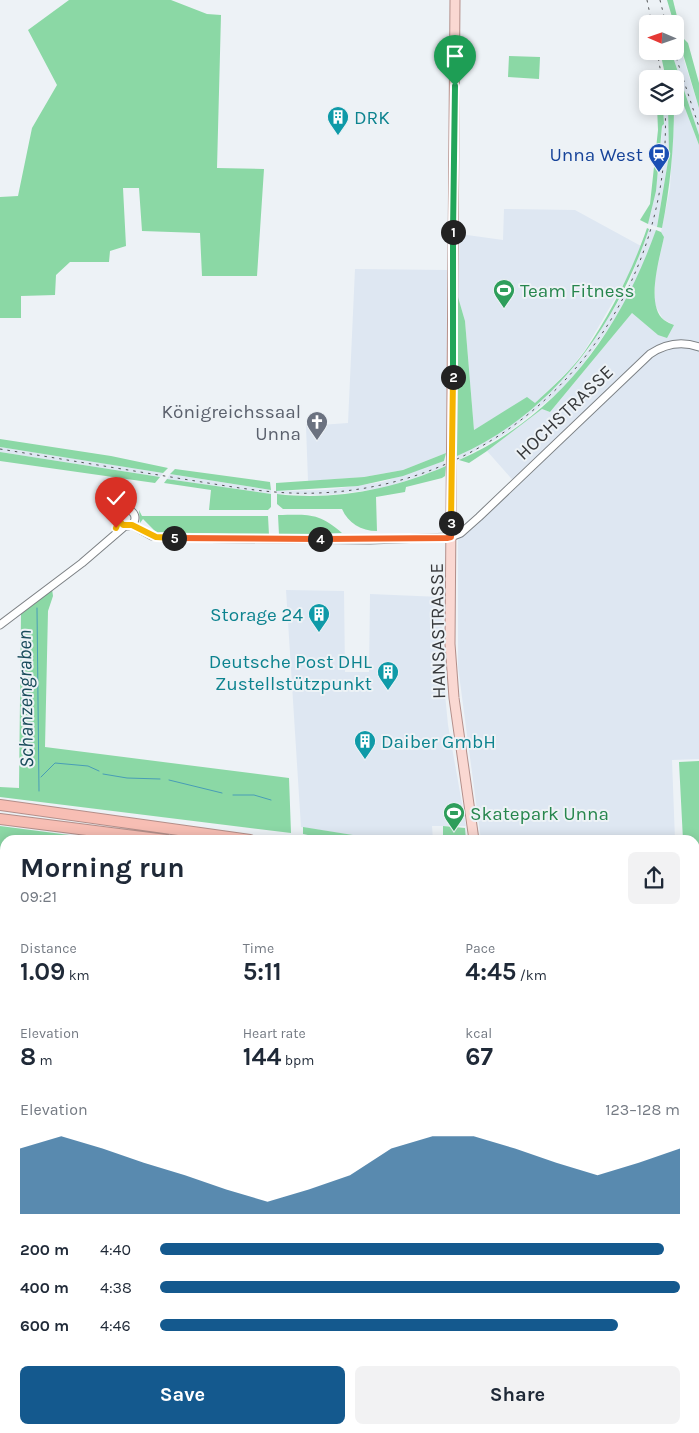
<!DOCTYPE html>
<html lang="en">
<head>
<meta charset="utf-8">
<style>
  body { margin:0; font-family:Karla,sans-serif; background:#f2f2f3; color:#1f2937; height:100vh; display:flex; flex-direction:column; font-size:19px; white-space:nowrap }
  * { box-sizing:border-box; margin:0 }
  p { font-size:16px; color:#747a83 }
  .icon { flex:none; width:28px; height:28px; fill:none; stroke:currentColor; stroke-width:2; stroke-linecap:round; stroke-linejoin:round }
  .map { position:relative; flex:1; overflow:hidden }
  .side { position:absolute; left:0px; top:835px; width:700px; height:599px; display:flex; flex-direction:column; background:#fff; border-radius:15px 15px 0 0; box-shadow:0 2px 12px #0003 }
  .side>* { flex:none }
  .needle { width:32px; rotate:272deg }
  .buttons { position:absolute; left:639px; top:15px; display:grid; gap:10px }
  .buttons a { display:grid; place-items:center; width:45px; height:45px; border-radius:8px; background:#fff; box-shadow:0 2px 12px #0003; font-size:25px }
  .pin { position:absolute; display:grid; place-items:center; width:42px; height:42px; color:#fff; margin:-51px -21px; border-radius:50% 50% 50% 0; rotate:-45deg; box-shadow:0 0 5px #0007 }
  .pin .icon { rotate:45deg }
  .km { position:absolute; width:25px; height:25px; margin:-12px; border-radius:50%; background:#222; color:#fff; font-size:14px; line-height:25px; text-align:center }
  .round { display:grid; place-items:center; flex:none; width:52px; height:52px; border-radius:8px; background:#f2f2f3 }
  .overview { display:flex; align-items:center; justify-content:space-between; height:85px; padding:0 20px }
  h1 { font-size:28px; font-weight:700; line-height:38px }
  .metrics { display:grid; grid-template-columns:repeat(3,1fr); gap:8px; height:85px; padding:5px 20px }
  .metrics div { display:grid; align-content:center }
  .metrics b { font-size:25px; font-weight:700 }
  .metrics small { font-size:14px; font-weight:400 }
  .metrics p { font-size:14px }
  .chart { height:140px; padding:10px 20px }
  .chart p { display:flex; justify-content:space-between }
  .chart svg { width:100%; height:90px; margin-top:5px; fill:#14598e; opacity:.7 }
  .action { display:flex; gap:10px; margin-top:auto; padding:10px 20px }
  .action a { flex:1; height:58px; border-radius:8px; background:#14598e; color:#fff; font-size:20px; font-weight:700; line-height:58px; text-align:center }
  .action a+a { background:#f2f2f3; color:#1f2937 }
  ul { padding:0 20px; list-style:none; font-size:16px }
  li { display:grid; grid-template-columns:80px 60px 1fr; align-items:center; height:38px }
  li i { height:12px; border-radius:6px; background:#14598e }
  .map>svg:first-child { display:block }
</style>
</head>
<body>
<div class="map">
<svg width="699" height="1433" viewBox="0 0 699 1433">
  <rect width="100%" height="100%" fill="#edf2f6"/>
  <path fill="#dee7f2" d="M675,32L699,108V135L671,51H675Z
    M675,103H683L699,145V759L672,760L675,840H481L458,667V540L517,485L487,451L542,409L550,412L632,313L658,335L674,325L663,319L655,305V278L664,237L661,232L670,188Z
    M663,106H668L669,155L657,227L648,224L660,163L662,126L664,124Z
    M504,209L575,210L641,246L628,276L585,350L571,368L534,404L527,398L474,430L465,321L458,297L460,234L503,240Z
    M649,229L656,230L642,271L621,311L569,384L507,433L459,460L457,456L485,441L536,405L572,369L588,350L628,286Z
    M355,269L447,270L446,453L403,470L364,477L308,481L306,426L348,423Z
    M0,447L90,461L163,473L160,477L0,452Z
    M444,461L446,466L437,470L385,488L328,495L277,494L276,491L327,490L382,482Z
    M170,474L271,490V494L167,479Z
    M286,590L344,591L345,672H369L370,594L441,597L443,674L448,725L466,826H432L433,840H384L301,827Z
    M0,994L5,1010V1057L0,1058Z
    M511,1429H580L581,1433H512Z"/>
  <path fill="#8bd8a5" d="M69,0H171L207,14L221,15L217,168L264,169L257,276H202L200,233L142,231L139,188H123L126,246L110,251L109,262H70L56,275L55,295L21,296V318H0V197L18,196L32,128L57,85L28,30Z
    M667,0H673L682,37L688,43L699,83V108Z
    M660,51H671L699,135V145L683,103H675V79H666Z
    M509,56L540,57L539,79L508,77Z
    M657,106H663L664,124L662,126L656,191L648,224L640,220L650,204L658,130Z
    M668,106H674C674,148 670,187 662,228L657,227L669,155Z
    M647,228L649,229C617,325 553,414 457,456L458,297L465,321L474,430L527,397L535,403C552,387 571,371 585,351C610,315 633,269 647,228Z
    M656,230L661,232L664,237C660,257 645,305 664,320C667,322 671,324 674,325L667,338L658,335L632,313L550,412L542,409L487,451L469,463L459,460C559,416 620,331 656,230Z
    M0,439L111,456L168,468L163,473L0,447Z
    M0,452L160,477L155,483L0,461Z
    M446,453L444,461L403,476L358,486L276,491V483L364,477L403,470Z
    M446,466L445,476L442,478L406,487L405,492L376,497L377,531C361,531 348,523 342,509H283L277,504V494C334,501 394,489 446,466Z
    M175,469L270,482L271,490L170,474Z
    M167,479L271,494V507L268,510H209L211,490L164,483Z
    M139,510L142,516H268L269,535L156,532L143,519L140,523Z
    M278,515C308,515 318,512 342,533L279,535Z
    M52,589L53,596L48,611L45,747L289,778L291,833L0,797V787L19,788L21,614Z
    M699,761V904H695V840H683L679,762Z
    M0,826L108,840H5V911L0,912Z
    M443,826L465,828L466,840L443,838Z
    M303,827L384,840H332L303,834Z
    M142,1429H225L224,1433H144Z"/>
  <path fill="#78ce96" d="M5,1066V1198L0,1188V1067Z"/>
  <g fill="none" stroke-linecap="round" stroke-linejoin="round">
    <path stroke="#489db6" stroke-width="1" d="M37,608L39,791
      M103,774L127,778L160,779
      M41,777L55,763L88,766L99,771
      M169,780L222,793
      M233,795H254L271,800
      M39,836V840
      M0,1260L5,1257"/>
    <g stroke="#7c8084" stroke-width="9">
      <path id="minor" d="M119 518a8 8 0 1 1 16 0a8 8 0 1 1-16 0Z
        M132,525L152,536L165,538L370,540L451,537L461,533L479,517L650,354C665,344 682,341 699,347
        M0,625L82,563L125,526"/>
    </g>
    <g stroke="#b48f8a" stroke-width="11">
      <path id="major" d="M455,0L450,644L454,698L474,840
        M616,1429L617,1433"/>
    </g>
    <g stroke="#b48f8a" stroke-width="12">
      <path id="highway" d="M0,805L250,840
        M0,819L166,840
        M695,915L699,916
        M695,928L699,929"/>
    </g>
    <use href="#minor" stroke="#fff" stroke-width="7"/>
    <use href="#major" stroke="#fad8d2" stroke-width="9"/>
    <use href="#highway" stroke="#f7beb4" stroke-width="10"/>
    <path stroke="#515355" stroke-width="1" stroke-dasharray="2.5 5" stroke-linecap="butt" d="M647,0L652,24
      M660,0L666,24
      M657,51L662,79
      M674,51L699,127
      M0,449C61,459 122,469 183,479C228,486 272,495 318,493C523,485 675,308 665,106
      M0,1196L5,1205
      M138,1429L140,1433"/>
  </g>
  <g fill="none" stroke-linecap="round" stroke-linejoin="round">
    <g stroke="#fff" stroke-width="10">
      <path id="split-1" d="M453,232L455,86"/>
    </g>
    <g stroke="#fff" stroke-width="10">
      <path id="split-2" d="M453,232V377"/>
    </g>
    <g stroke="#fff" stroke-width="10">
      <path id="split-3" d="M451,523L453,377"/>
    </g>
    <g stroke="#fff" stroke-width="10">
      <path id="split-4" d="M320,539L447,538L451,537V523"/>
    </g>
    <g stroke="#fff" stroke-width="10">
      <path id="split-5" d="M174,538L320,539"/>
    </g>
    <g stroke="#fff" stroke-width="10">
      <path id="split-6" d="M116,528L119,520L123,525H132L156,537L174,538"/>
    </g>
    <use href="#split-1" stroke="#22a559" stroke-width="6"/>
    <use href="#split-2" stroke="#22a559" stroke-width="6"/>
    <use href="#split-3" stroke="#f5b400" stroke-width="6"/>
    <use href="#split-4" stroke="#f0652b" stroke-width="6"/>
    <use href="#split-5" stroke="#f0652b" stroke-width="6"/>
    <use href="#split-6" stroke="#f5b400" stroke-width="6"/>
  </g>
  <defs>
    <g id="building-pin" transform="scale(1.125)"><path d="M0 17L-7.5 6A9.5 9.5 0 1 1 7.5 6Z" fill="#0f9aa8" stroke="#edf2f6"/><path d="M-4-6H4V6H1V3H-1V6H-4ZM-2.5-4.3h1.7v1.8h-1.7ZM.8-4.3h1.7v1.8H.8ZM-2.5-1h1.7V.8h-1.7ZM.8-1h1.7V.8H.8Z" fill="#fff"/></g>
    <g id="station-pin" transform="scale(1.125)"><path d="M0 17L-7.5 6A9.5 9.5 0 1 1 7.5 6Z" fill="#1a4fb4" stroke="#edf2f6"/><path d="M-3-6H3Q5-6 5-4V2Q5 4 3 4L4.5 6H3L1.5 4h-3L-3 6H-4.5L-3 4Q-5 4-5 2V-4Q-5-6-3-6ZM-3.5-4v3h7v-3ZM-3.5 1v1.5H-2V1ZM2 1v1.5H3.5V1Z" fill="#fff"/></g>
    <g id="stadium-pin" transform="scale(1.125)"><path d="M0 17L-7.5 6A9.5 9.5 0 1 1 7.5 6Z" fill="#2e9e5b" stroke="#edf2f6"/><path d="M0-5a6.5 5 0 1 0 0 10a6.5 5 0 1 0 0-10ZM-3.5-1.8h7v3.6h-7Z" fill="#fff"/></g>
    <g id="church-pin" transform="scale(1.125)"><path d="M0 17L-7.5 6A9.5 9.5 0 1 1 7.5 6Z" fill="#6b7280" stroke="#edf2f6"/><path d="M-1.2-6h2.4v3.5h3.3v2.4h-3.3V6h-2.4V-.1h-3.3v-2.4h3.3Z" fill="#fff"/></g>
  </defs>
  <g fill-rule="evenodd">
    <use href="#building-pin" x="338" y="117"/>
    <use href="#station-pin" x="659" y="154"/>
    <use href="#stadium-pin" x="504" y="290"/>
    <use href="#church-pin" x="317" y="422"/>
    <use href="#building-pin" x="319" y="614"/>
    <use href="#building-pin" x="388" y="672"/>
    <use href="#building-pin" x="365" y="741"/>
    <use href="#stadium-pin" x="454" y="813"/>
  </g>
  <g text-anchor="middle" stroke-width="4" stroke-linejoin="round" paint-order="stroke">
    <g font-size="19" fill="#0d838f" stroke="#edf2f6" text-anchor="start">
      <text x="354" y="124">DRK</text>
      <text x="303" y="621" text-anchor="end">Storage 24</text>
      <text x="372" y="668" text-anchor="end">Deutsche Post DHL<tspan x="372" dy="22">Zustellstützpunkt</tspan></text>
      <text x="381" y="748">Daiber GmbH</text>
    </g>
    <g font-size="19" fill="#164399" stroke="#edf2f6" text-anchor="end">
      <text x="643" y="161">Unna West</text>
    </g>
    <g font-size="19" fill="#27864d" stroke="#edf2f6" text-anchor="start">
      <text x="520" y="297">Team Fitness</text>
      <text x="470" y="820">Skatepark Unna</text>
    </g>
    <g font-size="19" fill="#5b616d" stroke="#edf2f6" text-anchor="end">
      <text x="301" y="418">Königreichssaal<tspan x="301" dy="22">Unna</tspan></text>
    </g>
    <g font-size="19" fill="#37393b" stroke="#edf2f6">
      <text transform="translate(564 412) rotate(-44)" y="7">HOCHSTRASSE</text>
      <text transform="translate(437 631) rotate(-91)" y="7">HANSASTRASSE</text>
    </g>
    <g font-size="20" font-style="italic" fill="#194c5b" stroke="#edf2f6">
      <text transform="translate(25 699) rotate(-91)" y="7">Schanzengraben</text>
    </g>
  </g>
</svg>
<div class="buttons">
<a><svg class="needle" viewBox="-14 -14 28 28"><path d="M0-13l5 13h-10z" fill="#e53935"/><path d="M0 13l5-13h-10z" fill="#747a83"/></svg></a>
<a><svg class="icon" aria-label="layers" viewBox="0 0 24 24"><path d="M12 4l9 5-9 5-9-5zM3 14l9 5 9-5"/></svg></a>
</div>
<div class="pin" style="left:455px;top:86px;background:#1e9e55"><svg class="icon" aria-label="arrive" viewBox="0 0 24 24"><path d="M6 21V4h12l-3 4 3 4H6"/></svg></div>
<div class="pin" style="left:116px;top:528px;background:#d93025"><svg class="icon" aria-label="check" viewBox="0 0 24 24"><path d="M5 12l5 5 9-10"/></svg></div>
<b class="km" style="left:453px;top:232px">1</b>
<b class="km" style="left:453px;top:377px">2</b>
<b class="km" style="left:451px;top:523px">3</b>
<b class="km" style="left:320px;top:539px">4</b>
<b class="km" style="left:174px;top:538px">5</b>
<section class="side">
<div class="overview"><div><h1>Morning run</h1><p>09:21</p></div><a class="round"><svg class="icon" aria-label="share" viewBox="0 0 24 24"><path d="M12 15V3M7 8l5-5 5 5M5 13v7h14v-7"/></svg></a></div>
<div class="metrics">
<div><p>Distance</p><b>1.09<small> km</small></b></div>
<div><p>Time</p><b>5:11</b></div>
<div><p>Pace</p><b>4:45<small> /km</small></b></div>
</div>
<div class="metrics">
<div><p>Elevation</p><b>8<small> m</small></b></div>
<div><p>Heart rate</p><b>144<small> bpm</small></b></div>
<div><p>kcal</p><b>67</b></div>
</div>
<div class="chart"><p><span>Elevation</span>123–128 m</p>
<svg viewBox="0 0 160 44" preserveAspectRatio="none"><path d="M0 44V12L10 6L20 12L30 19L40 25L50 32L60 38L70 32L80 25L90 12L100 6L110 6L120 12L130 19L140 25L150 19L160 12V44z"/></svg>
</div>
<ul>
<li><b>200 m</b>4:40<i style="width:97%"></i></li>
<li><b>400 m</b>4:38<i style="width:100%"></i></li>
<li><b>600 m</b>4:46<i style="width:88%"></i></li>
</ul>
<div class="action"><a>Save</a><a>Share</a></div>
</section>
</div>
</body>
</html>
